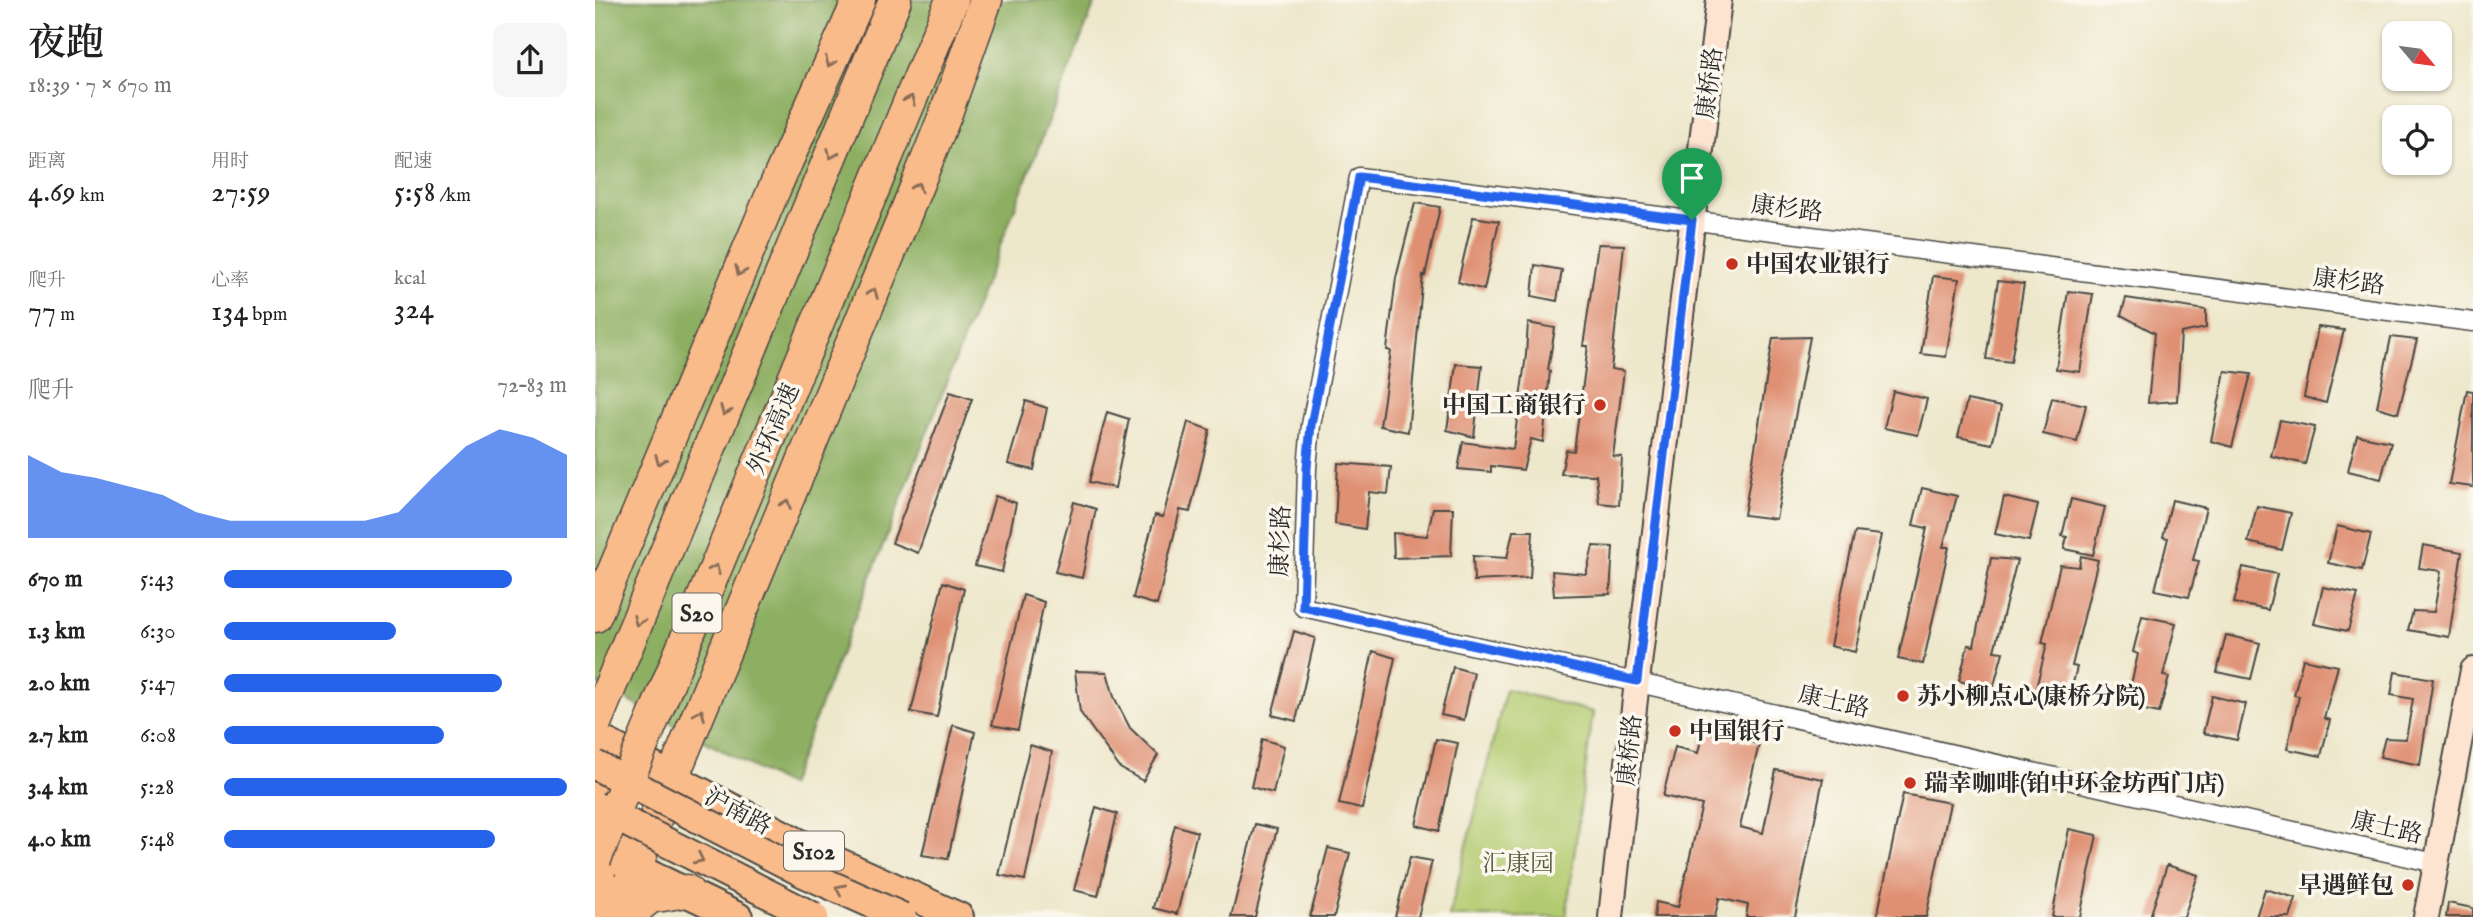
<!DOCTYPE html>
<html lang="zh">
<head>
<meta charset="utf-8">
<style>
  body { margin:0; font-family:"IM FELL English","Noto Serif SC",serif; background:#f6f6f6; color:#222; height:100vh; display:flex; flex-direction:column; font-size:26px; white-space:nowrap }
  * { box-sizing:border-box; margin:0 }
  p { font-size:23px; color:#767676 }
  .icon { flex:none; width:38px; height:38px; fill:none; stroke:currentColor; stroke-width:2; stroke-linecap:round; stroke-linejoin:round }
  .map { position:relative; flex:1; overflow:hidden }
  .details { display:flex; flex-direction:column; background:#fff; width:595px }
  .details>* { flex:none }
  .needle { width:46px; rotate:119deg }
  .fabs { position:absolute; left:1787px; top:21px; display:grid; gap:14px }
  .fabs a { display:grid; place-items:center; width:70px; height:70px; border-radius:14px; background:#fff; box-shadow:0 2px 5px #0004; font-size:35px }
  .pin { position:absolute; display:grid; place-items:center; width:60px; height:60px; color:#fff; margin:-72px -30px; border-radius:50% 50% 50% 0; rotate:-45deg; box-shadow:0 0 7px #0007 }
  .pin .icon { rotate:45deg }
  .round { display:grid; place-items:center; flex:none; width:74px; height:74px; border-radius:14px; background:#f6f6f6 }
  .overview { display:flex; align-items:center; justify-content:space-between; height:119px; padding:0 28px }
  h1 { font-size:38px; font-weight:600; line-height:52px }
  .metrics { display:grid; grid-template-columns:repeat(3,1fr); gap:10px; height:119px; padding:7px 28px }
  .metrics div { display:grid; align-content:center }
  .metrics b { font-size:30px; font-weight:600 }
  .metrics small { font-size:19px; font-weight:400 }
  .metrics p { font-size:19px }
  .chart { height:196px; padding:14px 28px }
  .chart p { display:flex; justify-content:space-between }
  .chart svg { width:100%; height:126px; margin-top:7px; fill:#2563eb; opacity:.7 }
  ul { padding:0 28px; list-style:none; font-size:23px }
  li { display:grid; grid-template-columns:112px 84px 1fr; align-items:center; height:52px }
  li i { height:18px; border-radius:9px; background:#2563eb }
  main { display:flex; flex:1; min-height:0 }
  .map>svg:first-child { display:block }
</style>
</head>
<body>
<main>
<section class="details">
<div class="overview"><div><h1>夜跑</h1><p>18:39 · 7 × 670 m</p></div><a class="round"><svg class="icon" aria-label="share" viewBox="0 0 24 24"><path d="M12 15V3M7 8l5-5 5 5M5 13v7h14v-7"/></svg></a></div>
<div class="metrics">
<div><p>距离</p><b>4.69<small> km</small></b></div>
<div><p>用时</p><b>27:59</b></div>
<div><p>配速</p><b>5:58<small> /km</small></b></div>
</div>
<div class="metrics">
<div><p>爬升</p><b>77<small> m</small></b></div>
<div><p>心率</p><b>134<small> bpm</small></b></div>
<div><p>kcal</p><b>324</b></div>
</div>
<div class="chart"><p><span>爬升</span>72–83 m</p>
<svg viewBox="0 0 160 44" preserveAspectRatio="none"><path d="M0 44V15L10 21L20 23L30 26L40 29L50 35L60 38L70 38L80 38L90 38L100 38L110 35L120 23L130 12L140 6L150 9L160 15V44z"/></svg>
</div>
<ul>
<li><b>670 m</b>5:43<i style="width:84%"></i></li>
<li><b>1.3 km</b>6:30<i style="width:50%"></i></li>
<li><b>2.0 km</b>5:47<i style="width:81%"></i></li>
<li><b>2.7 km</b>6:08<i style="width:64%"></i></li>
<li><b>3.4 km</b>5:28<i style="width:100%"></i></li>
<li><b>4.0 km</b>5:48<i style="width:79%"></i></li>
</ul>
</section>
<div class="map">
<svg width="1878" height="917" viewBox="0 0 1878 917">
  <rect width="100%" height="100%" fill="#fbf7ec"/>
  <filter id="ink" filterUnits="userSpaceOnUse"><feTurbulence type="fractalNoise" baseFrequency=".0143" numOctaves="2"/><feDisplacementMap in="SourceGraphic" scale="14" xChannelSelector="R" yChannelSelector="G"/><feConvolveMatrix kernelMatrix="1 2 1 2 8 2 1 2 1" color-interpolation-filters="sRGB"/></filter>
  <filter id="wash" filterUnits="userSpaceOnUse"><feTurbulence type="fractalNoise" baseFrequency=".00686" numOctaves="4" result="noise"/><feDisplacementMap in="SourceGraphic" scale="28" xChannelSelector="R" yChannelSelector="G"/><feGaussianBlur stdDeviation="1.57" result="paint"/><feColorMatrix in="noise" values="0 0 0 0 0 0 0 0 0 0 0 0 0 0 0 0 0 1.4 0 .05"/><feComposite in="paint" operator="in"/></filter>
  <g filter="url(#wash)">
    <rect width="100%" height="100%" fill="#ede7cb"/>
    <path fill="#b2cb70" stroke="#6e7b4e" stroke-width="2" d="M911,689L998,712L971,917H854Z"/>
    <path fill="#8daf62" stroke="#5c6d46" stroke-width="2" d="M0,0H501L194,786L0,683Z"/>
    <g id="blocks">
      <path fill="#df9073" d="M820,203L845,207L830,276L828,275L813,432L785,426L796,351L792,350L801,278Z
        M878,217L904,221L889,290L863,282Z
        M1003,244L1029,245L1016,369L1029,371L1018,456L1027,457L1024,505L1004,503L1001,475L966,474L971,450L979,451L993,346H988Z
        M940,265L967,270L962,301L937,296Z
        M1338,276L1364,279L1351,357L1326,354Z
        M1403,281L1429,284L1416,362L1391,359Z
        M1473,291L1498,294L1485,372L1461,369Z
        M1531,298L1611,310V328L1586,333L1582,401L1553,403L1560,333L1526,315Z
        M933,323L960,328L953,370L955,371L948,442L936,439L928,470L896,466V472L863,469L868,442L918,449L931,355Z
        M1723,327L1749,330L1731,403L1709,397Z
        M1215,337L1181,519L1149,515L1178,338Z
        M1796,337L1822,340L1803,413L1782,407Z
        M861,364L887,366L879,437L852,430Z
        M1630,371L1656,374L1637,447L1616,441Z
        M1872,390L1878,391V487L1854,484Z
        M1298,391L1332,399L1323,435L1289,428Z
        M355,392L377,399L323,553L297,543Z
        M1457,398L1491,405L1482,442L1448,434Z
        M1372,400L1406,407L1397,444L1363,437Z
        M431,401L452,408L439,470L413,464Z
        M512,412L534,419L520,488L494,482Z
        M1685,420L1720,427L1710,464L1676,456Z
        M593,422L615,430L595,512L585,510L562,605L538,598L560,515L568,517Z
        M1762,435L1796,442L1786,479L1753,471Z
        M743,463L796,467L793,494L774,492L770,529L740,524Z
        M1327,488L1362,496L1348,547H1354L1328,664L1303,659L1332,528L1318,525Z
        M400,496L421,503L407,572L380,566Z
        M1409,497L1443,505L1434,541L1400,534Z
        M1476,499L1510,507L1498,555L1469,549L1472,537L1467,536Z
        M1577,500L1611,508L1598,560L1604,561L1594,597L1560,590L1573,538L1568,537Z
        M479,502L501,509L487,578L460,572Z
        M1662,506L1696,513L1687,550L1653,542Z
        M838,508H858L856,556L799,558L798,533L832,536Z
        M1742,526L1776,534L1767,570L1733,563Z
        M918,531H938L935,578L879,581L878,556L912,558Z
        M1260,532L1286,535L1260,652L1235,646Z
        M1828,545L1867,552L1854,637L1813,630L1818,611L1839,612L1846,571L1824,568Z
        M998,546L1018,547L1015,594L959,596L957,571L991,574Z
        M1486,556L1503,560L1477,666L1482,667L1473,703L1439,696L1452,644L1447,643L1465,565L1484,567Z
        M1396,558L1422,560L1399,651L1408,652L1398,689L1364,681L1373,645L1379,646Z
        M1648,567L1682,574L1673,610L1639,603Z
        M348,582L369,589L342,717L316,712Z
        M1728,587L1763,594L1753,631L1719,624Z
        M428,595L449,602L423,730L397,725Z
        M1547,616L1581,623L1568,676L1574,677L1564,713L1531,706L1543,654L1538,652Z
        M699,631L720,638L701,721L677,715Z
        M1631,635L1665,643L1656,679L1622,672Z
        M778,651L800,658L767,809L744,804Z
        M1708,659L1743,666L1729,718L1735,720L1726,756L1692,749L1704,696L1699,695Z
        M858,667L879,673L869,720L846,715Z
        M480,671L512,672L519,697L535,728L563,755L548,781L525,768L485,712Z
        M1800,672L1838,679L1825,765L1785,757L1790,738L1811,739L1818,699L1796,695Z
        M1617,696L1651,704L1642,740L1608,733Z
        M358,725L380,732L353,859L327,855Z
        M1108,731L1164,744L1145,827L1168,833L1181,770L1228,779L1200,917H1151L1153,905L1124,898L1120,917H1059L1061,902L1083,907L1107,805L1068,796L1080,747L1103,753Z
        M667,739L689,746L678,793L656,787Z
        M841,739L863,743L844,831L821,825Z
        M435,745L457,752L430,880L404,875Z
        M1308,794L1355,803L1331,917H1282Z
        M501,807L522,814L503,896L479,890Z
        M660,824L682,829L660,917H636Z
        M580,825L602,832L582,914L558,908Z
        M1474,829L1502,835L1485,917H1457Z
        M733,848L755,853L739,917H715Z
        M815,857L837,861L823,917H800Z
        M1572,865L1603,875L1589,917H1555Z
        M1670,889L1701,898L1695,917H1661Z
        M1853,903L1878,908V917H1851Z"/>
    </g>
  </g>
  <g filter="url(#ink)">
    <use href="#blocks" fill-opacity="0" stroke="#484743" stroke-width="2"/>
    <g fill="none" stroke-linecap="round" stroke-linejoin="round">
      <g stroke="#484743" stroke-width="21">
        <path id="street" d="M1840,863L708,607L712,468L716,425L764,177L1878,322"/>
      </g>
      <g stroke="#484743" stroke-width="28">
        <path id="secondary" d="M1016,917L1042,681L1124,0
          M1831,917L1878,670"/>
      </g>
      <g stroke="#484743" stroke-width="32">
        <path id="primary" d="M0,737L223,853L364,917
          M22,859L143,917"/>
      </g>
      <g stroke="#484743" stroke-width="35">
        <path id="highway" d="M156,348L300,0
          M204,367L357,0
          M0,616L180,187L264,0
          M0,762L23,837L40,868
          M0,860L13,917
          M24,917L40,868L310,215L351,113L391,0
          M31,917L55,897L92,891"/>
      </g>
      <use href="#street" stroke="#fff" stroke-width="18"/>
      <use href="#secondary" stroke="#fde4d1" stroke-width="24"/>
      <use href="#primary" stroke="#fabb8b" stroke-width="28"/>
      <use href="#highway" stroke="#fabb8b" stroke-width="32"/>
      <g stroke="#484743" stroke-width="32" stroke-linecap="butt">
        <path id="primary-bridge" d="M0,765L211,874L307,917
          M0,806L219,917"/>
      </g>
      <g stroke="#484743" stroke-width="35" stroke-linecap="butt">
        <path id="highway-bridge" d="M0,723L156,348
          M0,859L204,367"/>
      </g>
      <use href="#primary-bridge" stroke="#fabb8b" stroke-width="28"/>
      <use href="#highway-bridge" stroke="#fabb8b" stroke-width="32"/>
    </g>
    <defs><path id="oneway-chevron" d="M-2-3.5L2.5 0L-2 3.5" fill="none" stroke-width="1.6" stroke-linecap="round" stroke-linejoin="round" transform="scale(1.75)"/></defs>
    <g stroke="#886c56">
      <use href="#oneway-chevron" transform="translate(235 62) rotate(115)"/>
      <use href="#oneway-chevron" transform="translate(315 100) rotate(-67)"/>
      <use href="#oneway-chevron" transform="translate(237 154) rotate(113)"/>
      <use href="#oneway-chevron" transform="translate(322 187) rotate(-68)"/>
      <use href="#oneway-chevron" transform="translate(145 271) rotate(113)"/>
      <use href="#oneway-chevron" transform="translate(278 293) rotate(-68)"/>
      <use href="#oneway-chevron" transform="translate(130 411) rotate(113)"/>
      <use href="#oneway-chevron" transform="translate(65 460) rotate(113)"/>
      <use href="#oneway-chevron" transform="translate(191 504) rotate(-68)"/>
      <use href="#oneway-chevron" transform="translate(120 569) rotate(-67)"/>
      <use href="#oneway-chevron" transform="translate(43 621) rotate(113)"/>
      <use href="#oneway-chevron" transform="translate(105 714) rotate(-68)"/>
      <use href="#oneway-chevron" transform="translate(104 859) rotate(27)"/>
      <use href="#oneway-chevron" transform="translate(245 889) rotate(-156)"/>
    </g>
  </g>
  <g fill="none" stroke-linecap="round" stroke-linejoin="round" filter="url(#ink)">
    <g stroke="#fff" stroke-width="14">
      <path id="route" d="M764,177L1097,220L1042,681L708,607L712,468L716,425Z"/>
    </g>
    <use href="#route" stroke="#2563eb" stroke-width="9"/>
  </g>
  <g fill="#c8321e" stroke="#fbf7ec" stroke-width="2.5">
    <circle cx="1137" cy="264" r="7"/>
    <circle cx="1005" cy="405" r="7"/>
    <circle cx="1308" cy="696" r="7"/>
    <circle cx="1080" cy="731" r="7"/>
    <circle cx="1315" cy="783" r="7"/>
    <circle cx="1813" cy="885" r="7"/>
  </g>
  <g text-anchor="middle" stroke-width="7" stroke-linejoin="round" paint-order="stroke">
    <g fill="#fbf7ec" stroke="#696865" stroke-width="2">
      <rect x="77.5" y="593.5" width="49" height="39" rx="5"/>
      <rect x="189" y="831.5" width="60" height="39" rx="5"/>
    </g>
    <g font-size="23" font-weight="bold" fill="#2b2b2b">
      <text x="102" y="621">S20</text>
      <text x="219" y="859">S102</text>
    </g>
    <g font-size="24" fill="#2b2b2b" stroke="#fbf7ec">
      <text transform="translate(1114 83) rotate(-83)" y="8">康桥路</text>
      <text transform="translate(1192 208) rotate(7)" y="8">康杉路</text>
      <text transform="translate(1754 281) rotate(7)" y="8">康杉路</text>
      <text transform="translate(178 429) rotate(-67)" y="8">外环高速</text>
      <text transform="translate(685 541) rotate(-88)" y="8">康杉路</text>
      <text transform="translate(1239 701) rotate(13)" y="8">康士路</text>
      <text transform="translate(1034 750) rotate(-84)" y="8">康桥路</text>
      <text transform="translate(143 811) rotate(28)" y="8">沪南路</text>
      <text transform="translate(1792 827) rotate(13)" y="8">康士路</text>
    </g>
    <g font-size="24" font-weight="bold" fill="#2b2b2b" stroke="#fbf7ec" text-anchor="start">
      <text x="1151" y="272">中国农业银行</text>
      <text x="991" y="413" text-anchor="end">中国工商银行</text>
      <text x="1322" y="704">苏小柳点心(康桥分院)</text>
      <text x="1094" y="739">中国银行</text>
      <text x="1329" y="791">瑞幸咖啡(铂中环金坊西门店)</text>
      <text x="1799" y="893" text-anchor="end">早遇鲜包</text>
    </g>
    <g font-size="24" fill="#545b40" stroke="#fbf7ec">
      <text x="923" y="871">汇康园</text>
    </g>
  </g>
</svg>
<div class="fabs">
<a><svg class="needle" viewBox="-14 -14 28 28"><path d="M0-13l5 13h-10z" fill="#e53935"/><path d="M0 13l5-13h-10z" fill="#767676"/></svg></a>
<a><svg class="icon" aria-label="locate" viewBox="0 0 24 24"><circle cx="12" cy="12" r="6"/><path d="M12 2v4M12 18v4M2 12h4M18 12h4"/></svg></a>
</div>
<div class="pin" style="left:1097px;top:220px;background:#1e9e55"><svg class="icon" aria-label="arrive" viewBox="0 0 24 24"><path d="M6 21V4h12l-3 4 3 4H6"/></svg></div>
</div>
</main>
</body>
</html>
